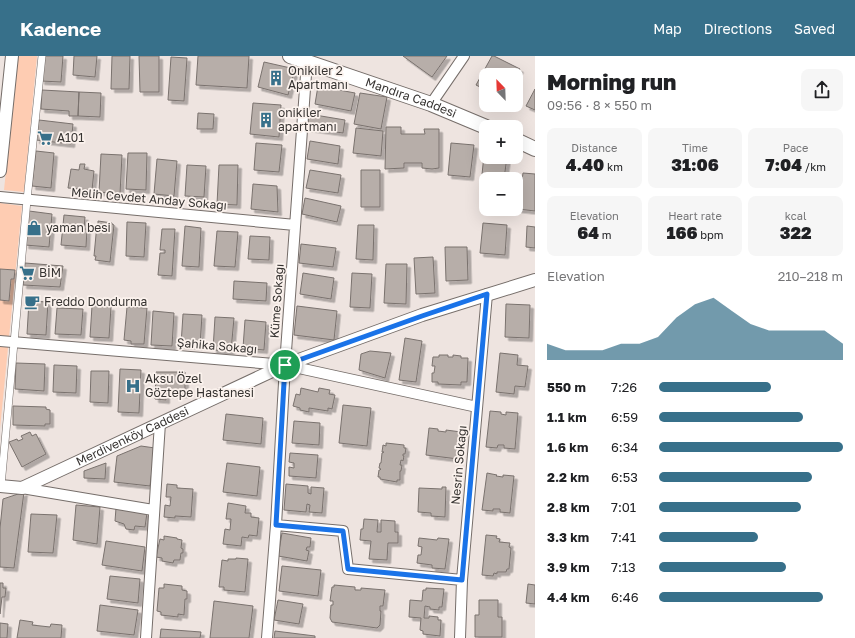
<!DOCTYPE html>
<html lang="en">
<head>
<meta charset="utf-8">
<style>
  body { margin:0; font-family:"Golos Text",sans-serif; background:#f6f6f6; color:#202124; height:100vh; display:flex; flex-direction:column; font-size:15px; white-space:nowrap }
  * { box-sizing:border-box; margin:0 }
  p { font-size:13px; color:#757577 }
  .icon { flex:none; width:22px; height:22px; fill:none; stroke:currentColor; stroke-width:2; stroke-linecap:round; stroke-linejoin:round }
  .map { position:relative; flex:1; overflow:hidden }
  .panel { display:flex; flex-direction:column; background:#fff; width:320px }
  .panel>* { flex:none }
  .needle { width:26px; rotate:337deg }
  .controls { position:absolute; left:479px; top:12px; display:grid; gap:8px }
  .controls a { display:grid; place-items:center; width:44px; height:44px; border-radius:8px; background:#fff; box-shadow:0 4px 16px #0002; font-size:20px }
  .pin { position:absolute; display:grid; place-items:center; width:34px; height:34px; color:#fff; margin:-17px; border:2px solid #fff; border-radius:50%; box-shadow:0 1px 4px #0007 }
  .round { display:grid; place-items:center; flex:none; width:42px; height:42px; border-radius:8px; background:#f6f6f6 }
  .overview { display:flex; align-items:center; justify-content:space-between; height:68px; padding:0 12px }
  h1 { font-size:22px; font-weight:800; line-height:30px }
  .metrics { display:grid; grid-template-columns:repeat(3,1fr); gap:6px; height:68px; padding:4px 12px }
  .metrics div { display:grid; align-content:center; border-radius:8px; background:#f6f6f6; text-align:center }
  .metrics b { font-size:17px; font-weight:800 }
  .metrics small { font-size:11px; font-weight:400 }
  .metrics p { font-size:11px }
  .chart { height:112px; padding:8px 12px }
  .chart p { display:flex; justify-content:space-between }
  .chart svg { width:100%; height:72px; margin-top:4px; fill:#37708a; opacity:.7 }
  ul { padding:0 12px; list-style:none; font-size:13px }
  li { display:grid; grid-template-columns:64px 48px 1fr; align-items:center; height:30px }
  li i { height:10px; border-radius:5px; background:#37708a }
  header { display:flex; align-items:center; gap:24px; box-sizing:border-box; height:56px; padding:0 20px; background:#37708a; color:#fff }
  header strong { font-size:19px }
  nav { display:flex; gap:22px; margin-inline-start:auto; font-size:14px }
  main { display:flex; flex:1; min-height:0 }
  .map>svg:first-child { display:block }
</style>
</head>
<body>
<header>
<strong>Kadence</strong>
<nav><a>Map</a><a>Directions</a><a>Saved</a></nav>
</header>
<main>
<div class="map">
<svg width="535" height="582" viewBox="0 0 535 582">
  <defs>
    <filter id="shadow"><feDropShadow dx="3.5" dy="3.5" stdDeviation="0" flood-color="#0004"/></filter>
  </defs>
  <rect width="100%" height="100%" fill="#eee4e0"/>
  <path fill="#feccb2" d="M18,0H37L24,136L4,134Z
    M0,147L22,150L0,373Z"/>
  <path fill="#b7aea9" stroke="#7a726e" filter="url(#shadow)" d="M43,0H63L61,26L41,25Z
    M74,0H97L95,21L73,19Z
    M112,0H130L129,33H111Z
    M139,0H159V36H140Z
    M198,0H249L247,32L196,29Z
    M403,0H447L432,21Z
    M492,0H494L520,13L516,20V19H486V34L476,29Z
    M171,1L187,2L184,45L168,44Z
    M264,6L295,13L288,39L258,31Z
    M318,30L355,37L351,55L315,48Z
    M535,33V54L526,50Z
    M42,34L79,36L78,60H69V55L41,53Z
    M79,36L101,37L100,61L78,60Z
    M360,37L387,41L381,73L354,68Z
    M253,47L281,49L279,81L250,78Z
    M198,57L214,58L213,73H197Z
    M309,58L345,64L343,77L307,72Z
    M39,64L73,68L71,88L36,84Z
    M386,71H401V78H425L424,73H439V112L432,113L422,112V107H404V112L385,113Z
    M356,72L383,75L381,100L353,97Z
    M310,85L340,90L338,108L307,103Z
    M256,87L282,89L279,116L254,114Z
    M451,87L474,89L470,121L448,119Z
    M36,95L54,97L51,132L32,130Z
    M128,97H147L146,134L126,133Z
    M101,98L122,99L120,138L99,136Z
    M484,99H486V101H507L504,123H486V129L481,128Z
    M157,103L177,105L174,140L154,138Z
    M80,108H85L84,113L94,115L92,134L68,132L71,113L79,114Z
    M187,109L206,110L204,141L185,140Z
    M219,109H238L237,149L217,148Z
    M310,114L341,119L338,137L306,132Z
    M361,114H380V151H361Z
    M523,117L535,118V155L518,153Z
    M253,128L277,130L278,156L251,153Z
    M305,142L341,150L337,166L302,158Z
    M29,155L52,158L49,191L25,189Z
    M64,159L85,161L84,173H87L86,191L61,189Z
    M98,165L112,167V168L114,169L110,206L95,204L96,200H94L97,168H98Z
    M127,166L146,167L144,201L126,200Z
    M483,167L507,169L505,199L480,197Z
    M358,169H374L373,204L356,203Z
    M185,170L201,172L199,211L182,210Z
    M527,170L535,171V192L526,191Z
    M162,173H175L172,220L158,219L160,197H165V194H160Z
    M217,175L238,176L235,211L214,210Z
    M250,180L270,181L269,204L248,203Z
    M301,188L336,192L333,211L299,207Z
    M445,191H467L468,224L446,225Z
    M433,201L435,237L416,238L414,202Z
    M25,207L63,210L60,231L23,229Z
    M386,208H407L406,248L384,247Z
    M0,213L15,214L14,223H11L9,245L0,244Z
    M303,217L334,222L331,243L300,238Z
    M352,217L372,218L370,252L350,251Z
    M234,225L267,227L266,245L233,243Z
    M29,245L48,246L46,279L27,278Z
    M95,248L107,249V251H111L109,282L90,281L92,250H95Z
    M506,248L530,249L529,282L505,281Z
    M297,250L337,255L334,284L294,279Z
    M127,251L147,252L144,288H131V285L124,284Z
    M57,252L83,253L81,279L55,278Z
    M153,255L174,257L172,290L151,289Z
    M183,258L202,259L200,290L181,289Z
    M215,261L234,262L231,295L213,294Z
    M245,264L266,266L264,294L243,292Z
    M405,282L422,285L416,326L399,324Z
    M370,295L391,297L385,322L359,314L361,298Z
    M500,297L518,299L517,309L528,310L525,331L515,330L514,338L496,336Z
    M439,299H448V301H453V299L461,300V302H468L467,326H461V329L438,328V326H432V317H434L435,310H432L433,301H439Z
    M16,307L45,308L44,335L15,333Z
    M54,309L77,310L76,337L53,336Z
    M120,313L141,314L139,357L118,356Z
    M91,315H109L108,347L90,346Z
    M156,316H185V338H166V344L155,343Z
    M301,332L318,336L319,332L330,334L329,338L335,339L332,353L328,352V355L309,352V356L300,354V352L293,350L296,338L300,339Z
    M343,349L371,352L367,390L339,387Z
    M13,350L46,351V353L50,354V368H45V370L13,369Z
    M490,355L501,356V358L506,359V356L518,357L515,393L504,392V389H498L497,392L486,391Z
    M226,358L263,362L261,388L223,384Z
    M294,365L320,367L319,389L292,387Z
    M429,372L438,373V375L446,376V374L461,376L458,403L426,399Z
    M30,376L32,380L36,378L46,398L22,411L9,386L17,383L18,385L23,383L21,380Z
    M386,387L404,389V392H406L405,398H403V400H404L403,405L401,404L400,409H402L401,415H400V424H397V426L380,423V421H378L379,414H380L381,413L379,412L380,407H381L382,397L384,396H382L383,389L386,390Z
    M141,390L155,392L150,430L114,426L117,400Z
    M290,397L318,399L316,422L289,420V411L294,412V407L289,406Z
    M106,407L105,423L84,422V415Z
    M227,407L260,411L257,440L223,436Z
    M487,417L497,419L496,420L503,421V419L514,420L510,457L500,456V453H493V455L482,454Z
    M167,428L177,429V432L193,433L191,461L175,460V462L164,461L165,449L170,450L171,441H166Z
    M286,428L308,430V437L311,438V431L324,432L322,457L309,456L310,449L307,448L306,456L284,454Z
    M442,431H446L445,461L431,460V457L418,456L419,432L442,433Z
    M24,436L14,512L0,511V472L3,443Z
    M228,447L246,450L245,457H251V461L259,462L257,480L249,479L248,482L242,481L241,490L223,488L225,473L230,474L231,463H226Z
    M76,449L100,451L97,488L73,484Z
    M116,452L147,457L145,471L135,470L134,474L126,473L124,468L115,465Z
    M31,458L57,459L53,497L28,496Z
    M364,463L378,464L377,476H381V464L395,465V476H398V487H388L387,504L369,503L371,485L360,484L361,473H363Z
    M282,477L311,482L310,491H307L306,494L309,495L307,505L278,500Z
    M486,479L497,480L496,482L500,483L499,486L510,487L509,491L511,492L509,513H507L506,516H497V518L494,517L493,520L482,519Z
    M164,480L177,482V483L182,484L181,492L183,493V497H181L180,504H174L173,507L162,505V502L156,501L160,483L164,484Z
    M419,482L437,484L438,482L449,483L445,513L432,512V509L417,507L418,499H421L422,491L418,490Z
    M106,485L145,491L142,515L102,509Z
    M236,502L248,503L245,536L224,534V531H219L222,504L228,505V503H236Z
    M282,510L321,514L318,540L279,535Z
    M110,520L140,523L138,547L107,543Z
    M0,527H3V532H6L5,541H2L0,558Z
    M164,528L182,530V534L187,535V543H185L184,559L178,558V561L161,559V556L157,555L159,532H164Z
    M528,528L535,529V548L526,547Z
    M334,529L355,531V534H361V532L385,534L383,550H380V555H381L380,569L377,572L332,566L330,562L331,549H333V545H330L332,531H334Z
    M426,532L444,533L442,551H439V554L430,553V551L425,550L424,562H429V560L438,561V564H441L440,580L423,578V575L420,574L421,562L409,561L410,544L422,545L423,534H426Z
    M278,544L303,548L299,568L274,564Z
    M479,544H498V561H502V581H475V559H479Z
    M214,545L253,550L249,582H210Z
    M100,549L138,554L134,579L97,575Z
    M20,564L33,566L32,569L50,571L51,568L62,569L61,582H17Z
    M0,567L8,568L7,582H0Z
    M161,573L201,576L200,582H160Z
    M275,575L315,580V582H274Z"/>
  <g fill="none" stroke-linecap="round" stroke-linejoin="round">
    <g stroke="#766e6a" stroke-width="8">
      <path id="pedestrian" d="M1,430L27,144L42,0"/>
    </g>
    <g stroke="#766e6a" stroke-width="12">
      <path id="minor" d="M431,48L464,0
        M0,141L295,169
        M0,285L285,309L477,351
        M22,432L153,454
        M276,469L343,475L348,513L462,524
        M146,582L160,367
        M267,582L276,469L285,309L307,5
        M460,582L462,524L487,238"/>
    </g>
    <g stroke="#766e6a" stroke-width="14">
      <g id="tertiary">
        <path d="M0,115L12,0"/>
        <path id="s1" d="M0,430L22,432L285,309L422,259L535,224"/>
      </g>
    </g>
    <g stroke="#766e6a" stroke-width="16">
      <g id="secondary">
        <path id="s2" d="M290,0L431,48L486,71"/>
        <path d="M516,84L535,93"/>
      </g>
    </g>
    <use href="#pedestrian" stroke="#fff" stroke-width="7"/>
    <use href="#minor" stroke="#fff" stroke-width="10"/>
    <use href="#tertiary" stroke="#fff" stroke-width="12"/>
    <use href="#secondary" stroke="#fff" stroke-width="14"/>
  </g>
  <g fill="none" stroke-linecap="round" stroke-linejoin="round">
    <g stroke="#fff" stroke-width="8">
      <path id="route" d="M487,238L462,524L348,513L343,475L276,469L285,309L422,260Z"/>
    </g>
    <use href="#route" stroke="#1a73e8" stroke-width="5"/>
  </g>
  <defs>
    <g id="building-bare" transform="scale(1.2)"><path d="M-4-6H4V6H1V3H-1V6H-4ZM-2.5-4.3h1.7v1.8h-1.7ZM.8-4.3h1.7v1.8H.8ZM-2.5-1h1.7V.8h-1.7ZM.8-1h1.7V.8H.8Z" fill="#37708a" stroke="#fbf2ed" stroke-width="2.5" paint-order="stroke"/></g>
    <g id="supermarket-bare" transform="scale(1.2)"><path d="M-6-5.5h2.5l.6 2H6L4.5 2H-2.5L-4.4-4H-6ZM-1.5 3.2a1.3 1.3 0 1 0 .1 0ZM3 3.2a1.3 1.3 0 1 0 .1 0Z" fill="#37708a" stroke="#fbf2ed" stroke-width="2.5" paint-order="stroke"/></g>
    <g id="shop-bare" transform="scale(1.2)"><path d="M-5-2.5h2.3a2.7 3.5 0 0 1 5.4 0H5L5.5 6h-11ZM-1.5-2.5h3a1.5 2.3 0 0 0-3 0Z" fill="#37708a" stroke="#fbf2ed" stroke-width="2.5" paint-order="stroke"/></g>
    <g id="cafe-bare" transform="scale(1.2)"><path d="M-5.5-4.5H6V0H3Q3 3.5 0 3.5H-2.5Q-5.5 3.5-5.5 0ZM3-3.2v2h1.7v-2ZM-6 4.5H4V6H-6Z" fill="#37708a" stroke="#fbf2ed" stroke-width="2.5" paint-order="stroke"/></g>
    <g id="hospital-bare" transform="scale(1.2)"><path d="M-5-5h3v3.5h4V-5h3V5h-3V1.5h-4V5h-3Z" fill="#37708a" stroke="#fbf2ed" stroke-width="2.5" paint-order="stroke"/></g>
  </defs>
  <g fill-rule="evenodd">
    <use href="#building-bare" x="276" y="22"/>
    <use href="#building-bare" x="266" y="64"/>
    <use href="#supermarket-bare" x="45" y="82"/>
    <use href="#shop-bare" x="34" y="172"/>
    <use href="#supermarket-bare" x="27" y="217"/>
    <use href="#cafe-bare" x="32" y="246"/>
    <use href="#hospital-bare" x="133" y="330"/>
  </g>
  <g text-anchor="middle" stroke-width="3.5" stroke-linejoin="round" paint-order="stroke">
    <g font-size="12" fill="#363331" stroke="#fbf2ed" text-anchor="start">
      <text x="288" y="19">Onikiler 2<tspan x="288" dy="14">Apartmanı</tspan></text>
      <text x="278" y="61">onikiler<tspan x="278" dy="14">apartmanı</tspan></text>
      <text x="57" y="86">A101</text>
      <text x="46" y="176">yaman besi</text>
      <text x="39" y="221">BİM</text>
      <text x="44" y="250">Freddo Dondurma</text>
      <text x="145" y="327">Aksu Özel<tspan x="145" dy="14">Göztepe Hastanesi</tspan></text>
    </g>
    <g font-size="12" fill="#363331" stroke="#fbf2ed">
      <text dy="4" stroke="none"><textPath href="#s2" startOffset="128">Mandıra Caddesi</textPath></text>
      <text transform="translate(149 143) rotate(5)" y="4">Melih Cevdet Anday Sokağı</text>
      <text transform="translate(277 245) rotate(-86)" y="4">Küme Sokağı</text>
      <text transform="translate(217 290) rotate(5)" y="4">Şahika Sokağı</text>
      <text dy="4" stroke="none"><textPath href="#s1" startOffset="144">Merdivenköy Caddesi</textPath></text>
      <text transform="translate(459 409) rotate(-85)" y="4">Nesrin Sokağı</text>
    </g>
  </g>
</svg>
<div class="controls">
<a><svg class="needle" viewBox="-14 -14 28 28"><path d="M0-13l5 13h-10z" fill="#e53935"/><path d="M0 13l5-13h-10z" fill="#757577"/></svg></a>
<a>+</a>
<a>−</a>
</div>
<div class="pin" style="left:285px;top:309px;background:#1e9e55"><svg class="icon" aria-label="arrive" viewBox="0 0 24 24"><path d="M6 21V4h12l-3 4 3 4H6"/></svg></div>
</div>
<section class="panel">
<div class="overview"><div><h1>Morning run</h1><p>09:56 · 8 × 550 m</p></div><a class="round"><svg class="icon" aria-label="share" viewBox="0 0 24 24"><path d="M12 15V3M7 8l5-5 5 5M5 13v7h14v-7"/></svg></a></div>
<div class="metrics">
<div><p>Distance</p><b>4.40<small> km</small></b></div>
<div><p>Time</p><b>31:06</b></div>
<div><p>Pace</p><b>7:04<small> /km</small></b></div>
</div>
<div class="metrics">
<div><p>Elevation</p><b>64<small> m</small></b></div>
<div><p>Heart rate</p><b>166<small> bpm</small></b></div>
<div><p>kcal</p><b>322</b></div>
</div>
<div class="chart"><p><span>Elevation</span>210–218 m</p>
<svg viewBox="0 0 160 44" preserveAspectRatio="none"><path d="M0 44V34L10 38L20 38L30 38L40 34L50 34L60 30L70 18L80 10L90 6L100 14L110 22L120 26L130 26L140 26L150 26L160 34V44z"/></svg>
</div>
<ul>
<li><b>550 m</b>7:26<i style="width:61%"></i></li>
<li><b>1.1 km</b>6:59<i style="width:78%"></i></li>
<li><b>1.6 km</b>6:34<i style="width:100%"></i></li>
<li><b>2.2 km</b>6:53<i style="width:83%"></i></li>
<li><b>2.8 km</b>7:01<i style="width:77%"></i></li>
<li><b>3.3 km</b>7:41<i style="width:54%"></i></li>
<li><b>3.9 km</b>7:13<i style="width:69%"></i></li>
<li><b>4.4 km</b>6:46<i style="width:89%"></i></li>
</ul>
</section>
</main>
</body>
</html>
